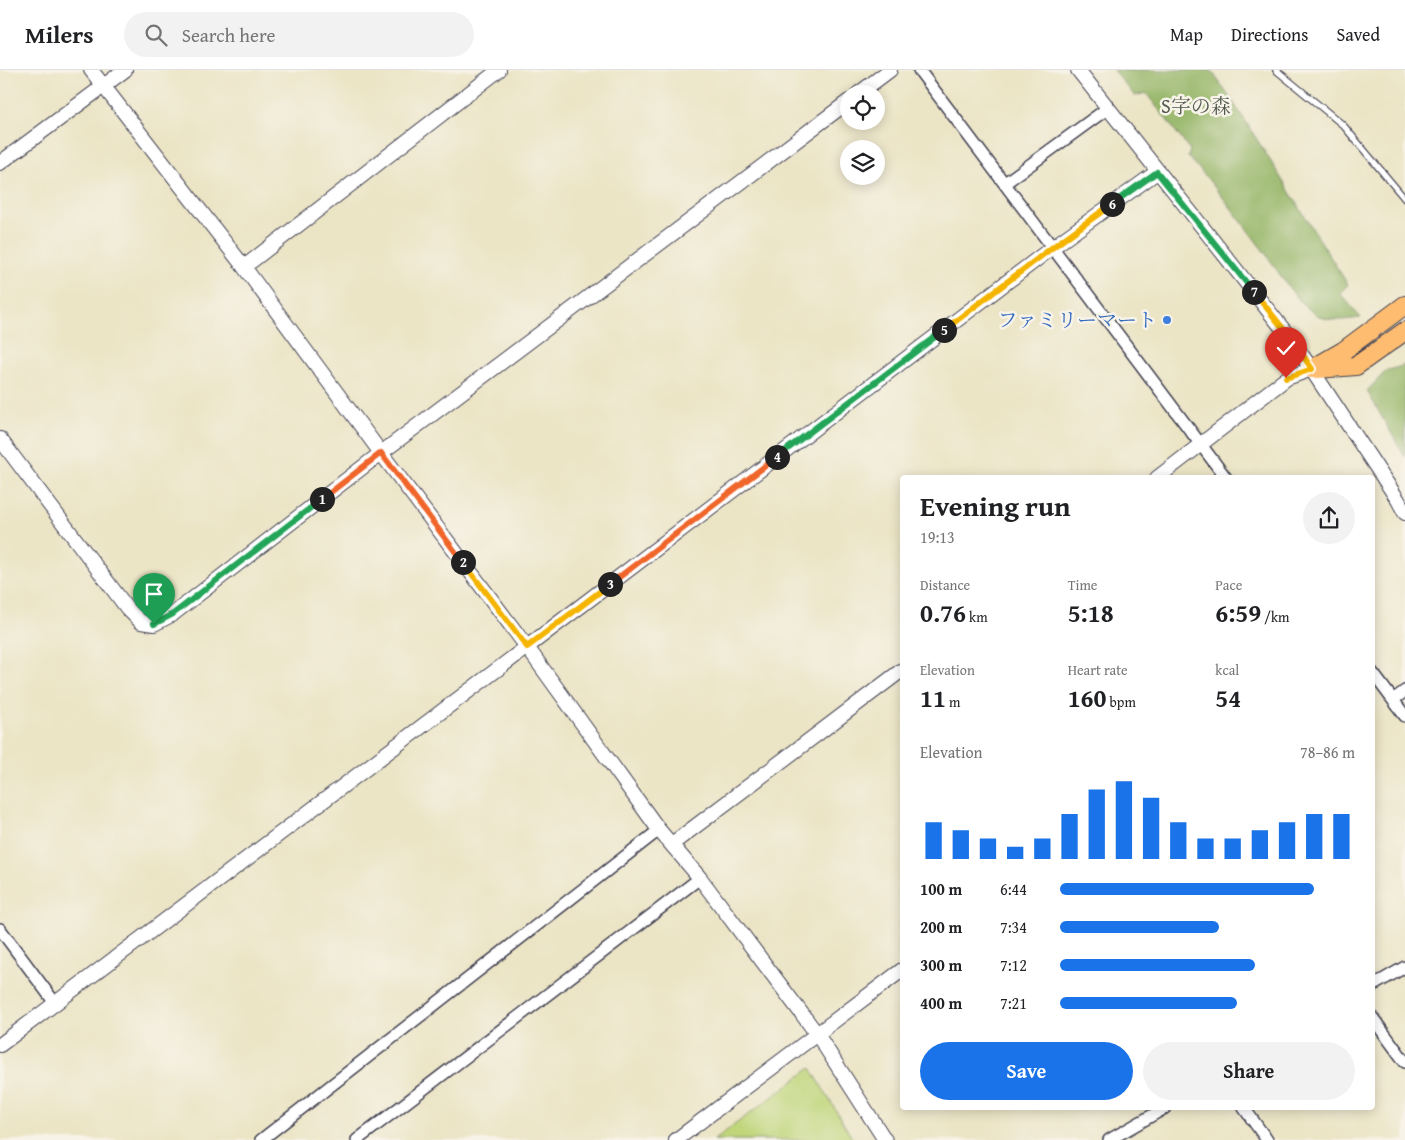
<!DOCTYPE html>
<html lang="en">
<head>
<meta charset="utf-8">
<style>
  body { margin:0; font-family:"Gentium Book Plus","Noto Serif JP",serif; background:#f2f2f2; color:#202124; height:100vh; display:flex; flex-direction:column; font-size:19px; white-space:nowrap }
  * { box-sizing:border-box; margin:0 }
  p { font-size:16px; color:#757577 }
  .icon { flex:none; width:28px; height:28px; fill:none; stroke:currentColor; stroke-width:2; stroke-linecap:round; stroke-linejoin:round }
  .map { position:relative; flex:1; overflow:hidden }
  .sheet { position:absolute; left:900px; top:405px; width:475px; height:635px; display:flex; flex-direction:column; background:#fff; border-radius:5px; box-shadow:0 2px 12px #0003 }
  .sheet>* { flex:none }
  .buttons { position:absolute; left:840px; top:15px; display:grid; gap:10px }
  .buttons a { display:grid; place-items:center; width:45px; height:45px; border-radius:50%; background:#fff; box-shadow:0 2px 12px #0003; font-size:25px }
  .pin { position:absolute; display:grid; place-items:center; width:42px; height:42px; color:#fff; margin:-51px -21px; border-radius:50% 50% 50% 0; rotate:-45deg; box-shadow:0 0 5px #0007 }
  .pin .icon { rotate:45deg }
  .km { position:absolute; width:25px; height:25px; margin:-12px; border-radius:50%; background:#222; color:#fff; font-size:14px; line-height:25px; text-align:center }
  .round { display:grid; place-items:center; flex:none; width:52px; height:52px; border-radius:26px; background:#f2f2f2 }
  .summary { display:flex; align-items:center; justify-content:space-between; height:85px; padding:0 20px }
  h1 { font-size:28px; font-weight:700; line-height:38px }
  .stats { display:grid; grid-template-columns:repeat(3,1fr); gap:8px; height:85px; padding:5px 20px }
  .stats div { display:grid; align-content:center }
  .stats b { font-size:25px; font-weight:700 }
  .stats small { font-size:14px; font-weight:400 }
  .stats p { font-size:14px }
  .chart { height:140px; padding:10px 20px }
  .chart p { display:flex; justify-content:space-between }
  .chart svg { width:100%; height:90px; margin-top:5px; stroke:#1a73e8; stroke-width:6 }
  .action { display:flex; gap:10px; margin-top:auto; padding:10px 20px }
  .action a { flex:1; height:58px; border-radius:30px; background:#1a73e8; color:#fff; font-size:20px; font-weight:700; line-height:58px; text-align:center }
  .action a+a { background:#f2f2f2; color:#202124 }
  ul { padding:0 20px; list-style:none; font-size:16px }
  li { display:grid; grid-template-columns:80px 60px 1fr; align-items:center; height:38px }
  li i { height:12px; border-radius:6px; background:#1a73e8 }
  header { display:flex; align-items:center; gap:30px; box-sizing:border-box; height:70px; padding:0 25px; background:#fff; border-bottom:1px solid #e0e0e0 }
  header strong { font-size:24px }
  nav { display:flex; gap:28px; margin-inline-start:auto; font-size:18px }
  .search { width:350px; height:45px; background:#f2f2f2; display:flex; align-items:center; gap:12px; box-sizing:border-box; padding:0 18px; border-radius:28px; color:#757577; font-size:19px }
  .map>svg:first-child { display:block }
</style>
</head>
<body>
<header>
<strong>Milers</strong>
<div class="search"><svg class="icon" aria-label="search" viewBox="0 0 24 24"><circle cx="10" cy="10" r="6"/><path d="M15 15l6 6"/></svg>Search here</div>
<nav><a>Map</a><a>Directions</a><a>Saved</a></nav>
</header>
<div class="map">
<svg width="1405" height="1070" viewBox="0 0 1405 1070">
  <rect width="100%" height="100%" fill="#f7f3e8"/>
  <filter id="ink" filterUnits="userSpaceOnUse"><feTurbulence type="fractalNoise" baseFrequency=".02" numOctaves="2"/><feDisplacementMap in="SourceGraphic" scale="10" xChannelSelector="R" yChannelSelector="G"/><feConvolveMatrix kernelMatrix="1 2 1 2 8 2 1 2 1" color-interpolation-filters="sRGB"/></filter>
  <filter id="wash" filterUnits="userSpaceOnUse"><feTurbulence type="fractalNoise" baseFrequency=".0096" numOctaves="4" result="noise"/><feDisplacementMap in="SourceGraphic" scale="20" xChannelSelector="R" yChannelSelector="G"/><feGaussianBlur stdDeviation="1.12" result="paint"/><feColorMatrix in="noise" values="0 0 0 0 0 0 0 0 0 0 0 0 0 0 0 0 0 1.4 0 .05"/><feComposite in="paint" operator="in"/></filter>
  <g filter="url(#wash)">
    <rect width="100%" height="100%" fill="#ebe4c5"/>
    <path fill="#c0d67a" stroke="#717c5a" d="M811,998L853,1070H714Z"/>
    <path fill="#98b76a" stroke="#5d6c52" d="M1113,0H1211L1241,44L1348,215L1340,223L1361,248C1349,249 1331,253 1319,246C1295,233 1281,204 1265,183C1240,150 1216,116 1188,87L1190,80L1146,23L1135,26Z
      M1405,295V387L1367,321L1386,301Z"/>
  </g>
  <g filter="url(#ink)">
    <g fill="none" stroke-linecap="round" stroke-linejoin="round">
      <g stroke="#403f50" stroke-width="8">
        <path id="service" d="M1276,0L1343,55L1405,129"/>
      </g>
      <g stroke="#403f50" stroke-width="14">
        <path id="minor" d="M919,0L1226,408
          M1005,113L1108,38
          M1372,602L1405,646
          M1393,630L1405,621
          M0,859L55,933
          M1372,916L1405,897
          M1372,947L1405,992
          M1244,1038L1267,1070
          M261,1070L659,760
          M357,1070L700,808
          M1109,1070L1165,1038"/>
      </g>
      <g stroke="#403f50" stroke-width="16">
        <path id="tertiary" d="M91,0L244,197L381,383L527,577L659,760L700,808L817,964L885,1070
          M1078,0L1294,273L1398,430L1405,443
          M858,24L890,0
          M0,93L125,0
          M244,197L499,0
          M0,369L127,538L141,552L154,554L173,544L381,383L849,31
          M1157,408L1287,308L1312,299
          M672,774L902,600
          M0,975L527,577L1053,177L1157,102
          M676,1070L902,900"/>
      </g>
      <g stroke="#403f50" stroke-width="20">
        <path id="primary" d="M1312,299L1343,281L1405,235
          M1317,299L1356,296L1405,261"/>
      </g>
      <use href="#service" stroke="#fff" stroke-width="5.5"/>
      <use href="#minor" stroke="#fff" stroke-width="11"/>
      <use href="#tertiary" stroke="#fff" stroke-width="14"/>
      <use href="#primary" stroke="#febc70" stroke-width="18"/>
    </g>
  </g>
  <g fill="none" stroke-linecap="round" stroke-linejoin="round" filter="url(#ink)">
    <g stroke="#fff" stroke-width="10">
      <path id="split-1" d="M154,554L173,544L322,429"/>
    </g>
    <g stroke="#fff" stroke-width="10">
      <path id="split-2" d="M322,429L381,383L463,492"/>
    </g>
    <g stroke="#fff" stroke-width="10">
      <path id="split-3" d="M463,492L527,577L610,514"/>
    </g>
    <g stroke="#fff" stroke-width="10">
      <path id="split-4" d="M610,514L777,387"/>
    </g>
    <g stroke="#fff" stroke-width="10">
      <path id="split-5" d="M777,387L944,260"/>
    </g>
    <g stroke="#fff" stroke-width="10">
      <path id="split-6" d="M944,260L1053,177L1112,134"/>
    </g>
    <g stroke="#fff" stroke-width="10">
      <path id="split-7" d="M1112,134L1157,102L1254,222"/>
    </g>
    <g stroke="#fff" stroke-width="10">
      <path id="split-8" d="M1254,222L1294,272L1312,299L1286,308"/>
    </g>
    <use href="#split-1" stroke="#22a559" stroke-width="6"/>
    <use href="#split-2" stroke="#f0652b" stroke-width="6"/>
    <use href="#split-3" stroke="#f5b400" stroke-width="6"/>
    <use href="#split-4" stroke="#f0652b" stroke-width="6"/>
    <use href="#split-5" stroke="#22a559" stroke-width="6"/>
    <use href="#split-6" stroke="#f5b400" stroke-width="6"/>
    <use href="#split-7" stroke="#22a559" stroke-width="6"/>
    <use href="#split-8" stroke="#f5b400" stroke-width="6"/>
  </g>
  <circle fill="#3f7fe0" stroke="#f7f3e8" stroke-width="2" cx="1167" cy="250" r="5"/>
  <g text-anchor="middle" stroke-width="5" stroke-linejoin="round" paint-order="stroke">
    <g font-size="20" fill="#51584e" stroke="#f7f3e8">
      <text x="1196" y="43">S字の森</text>
    </g>
    <g font-size="20" fill="#366cbe" stroke="#f7f3e8" text-anchor="end">
      <text x="1157" y="257">ファミリーマート</text>
    </g>
  </g>
</svg>
<div class="buttons">
<a><svg class="icon" aria-label="locate" viewBox="0 0 24 24"><circle cx="12" cy="12" r="6"/><path d="M12 2v4M12 18v4M2 12h4M18 12h4"/></svg></a>
<a><svg class="icon" aria-label="layers" viewBox="0 0 24 24"><path d="M12 4l9 5-9 5-9-5zM3 14l9 5 9-5"/></svg></a>
</div>
<div class="pin" style="left:154px;top:554px;background:#1e9e55"><svg class="icon" aria-label="arrive" viewBox="0 0 24 24"><path d="M6 21V4h12l-3 4 3 4H6"/></svg></div>
<div class="pin" style="left:1286px;top:308px;background:#d93025"><svg class="icon" aria-label="check" viewBox="0 0 24 24"><path d="M5 12l5 5 9-10"/></svg></div>
<b class="km" style="left:322px;top:429px">1</b>
<b class="km" style="left:463px;top:492px">2</b>
<b class="km" style="left:610px;top:514px">3</b>
<b class="km" style="left:777px;top:387px">4</b>
<b class="km" style="left:944px;top:260px">5</b>
<b class="km" style="left:1112px;top:134px">6</b>
<b class="km" style="left:1254px;top:222px">7</b>
<section class="sheet">
<div class="summary"><div><h1>Evening run</h1><p>19:13</p></div><a class="round"><svg class="icon" aria-label="share" viewBox="0 0 24 24"><path d="M12 15V3M7 8l5-5 5 5M5 13v7h14v-7"/></svg></a></div>
<div class="stats">
<div><p>Distance</p><b>0.76<small> km</small></b></div>
<div><p>Time</p><b>5:18</b></div>
<div><p>Pace</p><b>6:59<small> /km</small></b></div>
</div>
<div class="stats">
<div><p>Elevation</p><b>11<small> m</small></b></div>
<div><p>Heart rate</p><b>160<small> bpm</small></b></div>
<div><p>kcal</p><b>54</b></div>
</div>
<div class="chart"><p><span>Elevation</span>78–86 m</p>
<svg viewBox="0 0 160 44" preserveAspectRatio="none"><path d="M5 44V26M15 44V30M25 44V34M35 44V38M45 44V34M55 44V22M65 44V10M75 44V6M85 44V14M95 44V26M105 44V34M115 44V34M125 44V30M135 44V26M145 44V22M155 44V22"/></svg>
</div>
<ul>
<li><b>100 m</b>6:44<i style="width:86%"></i></li>
<li><b>200 m</b>7:34<i style="width:54%"></i></li>
<li><b>300 m</b>7:12<i style="width:66%"></i></li>
<li><b>400 m</b>7:21<i style="width:60%"></i></li>
</ul>
<div class="action"><a>Save</a><a>Share</a></div>
</section>
</div>
</body>
</html>
